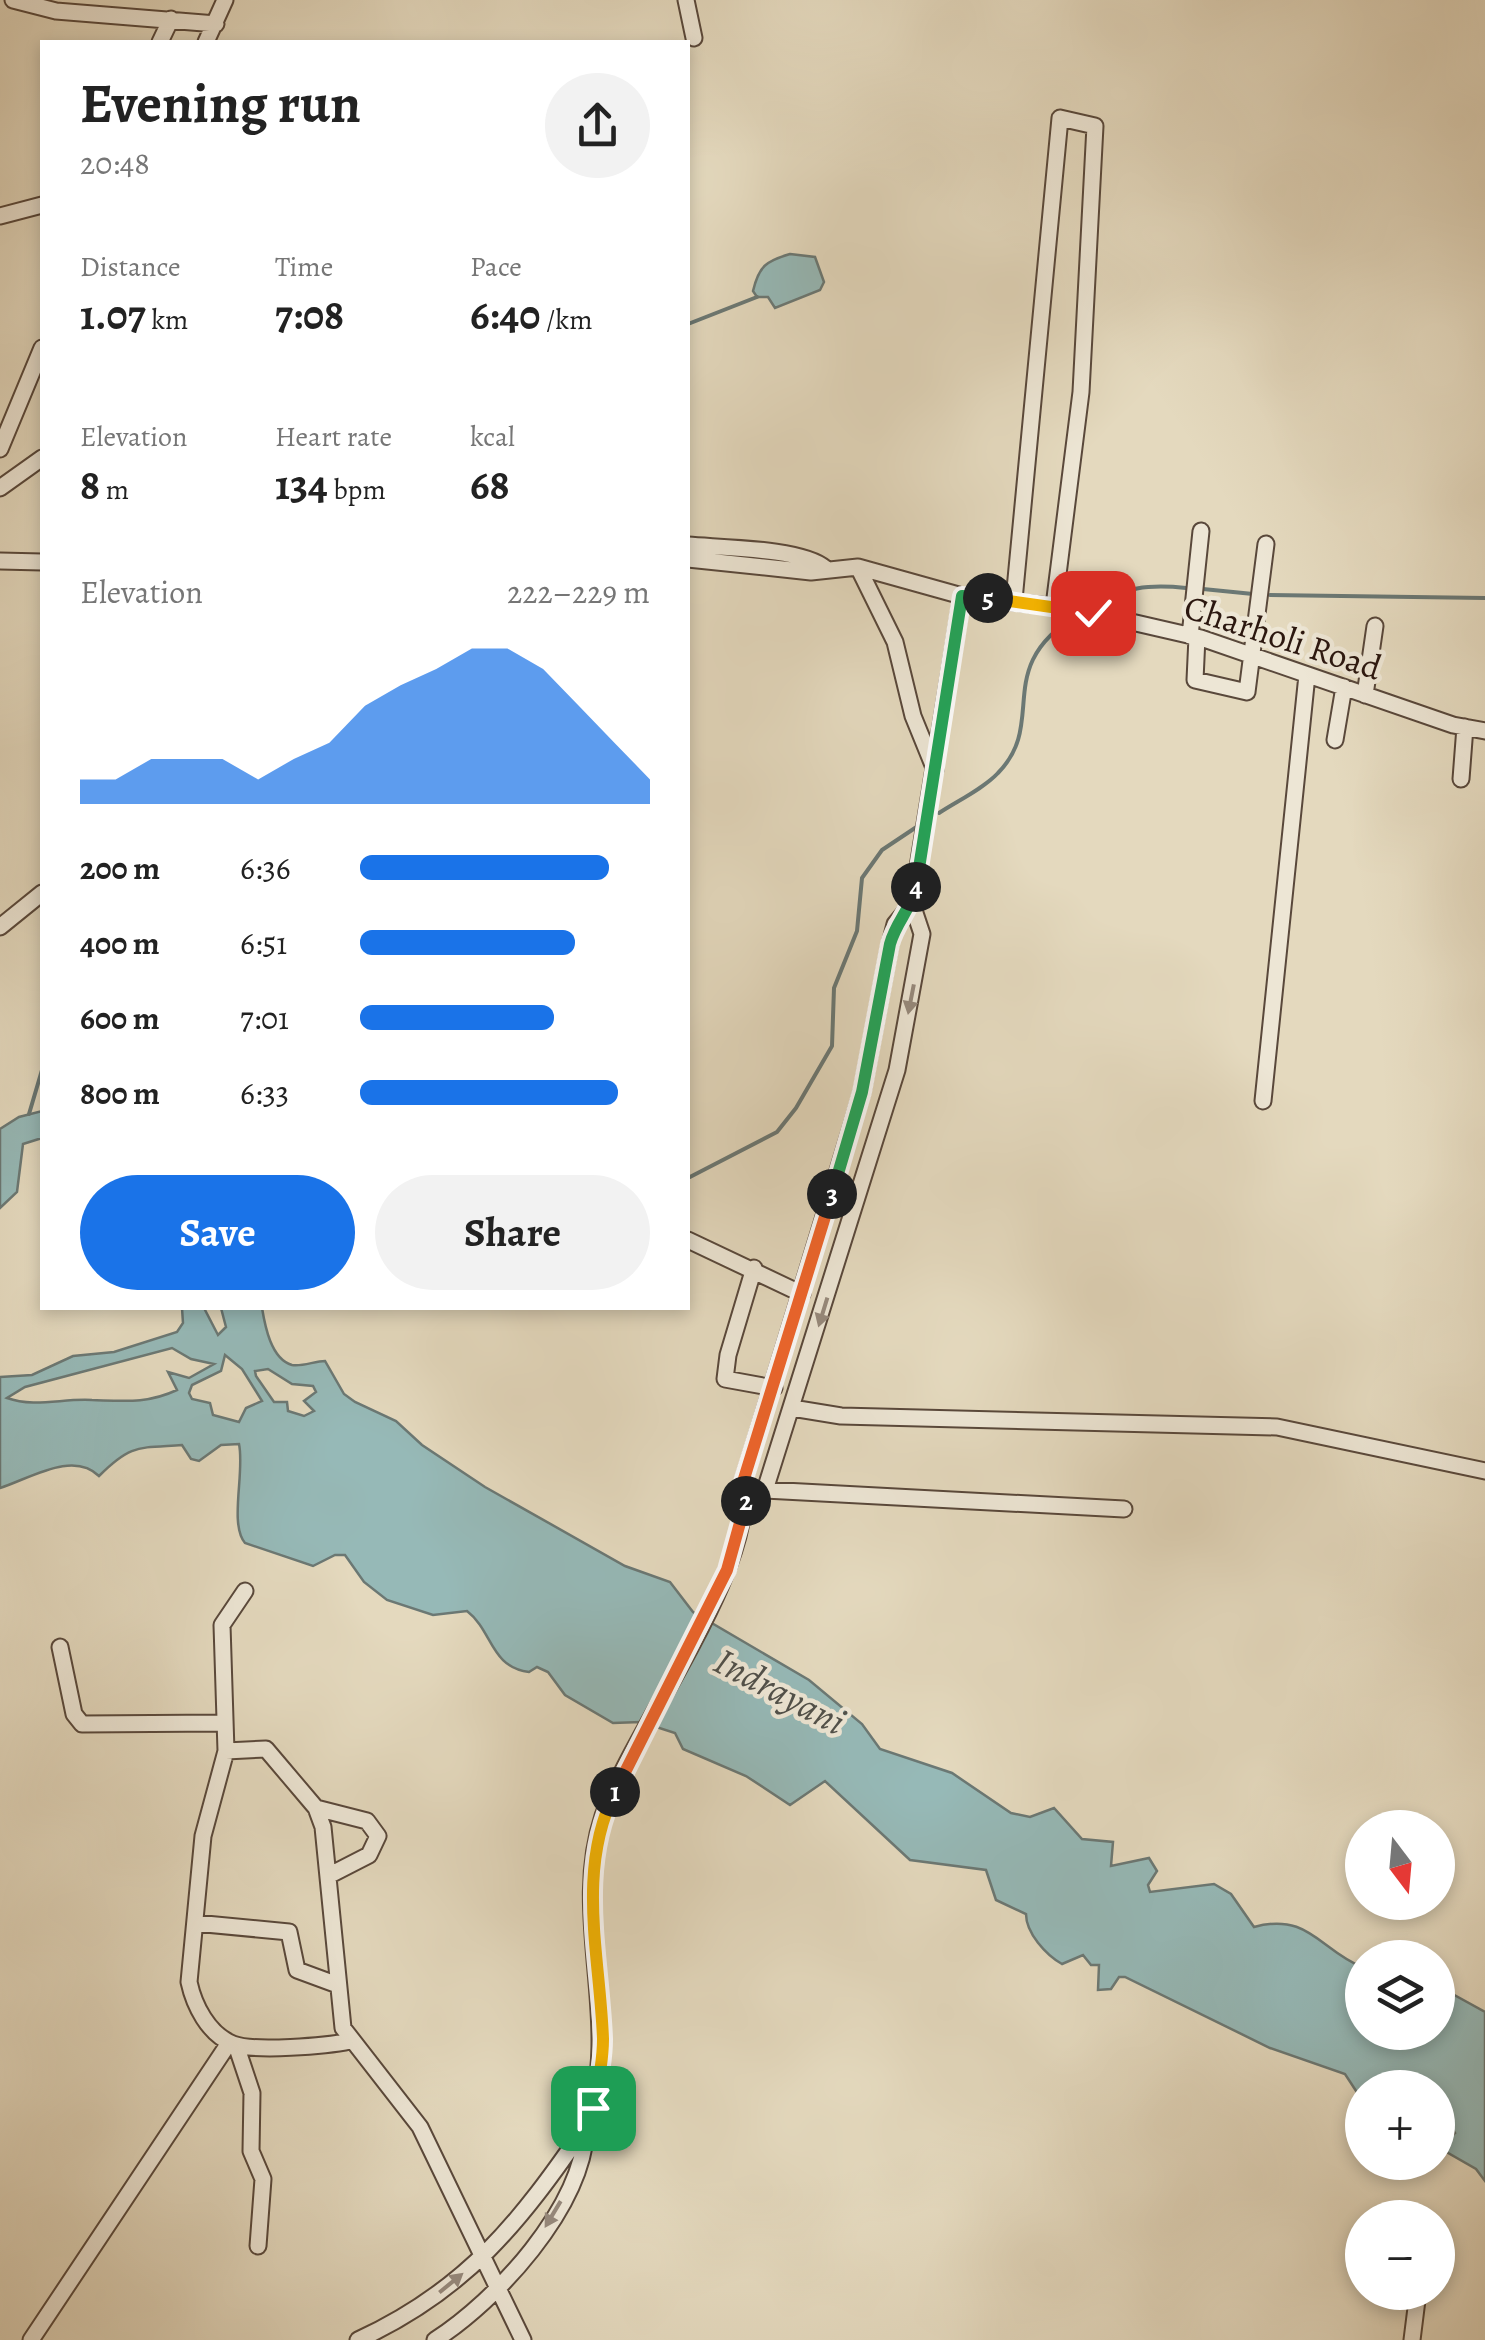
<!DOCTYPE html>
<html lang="en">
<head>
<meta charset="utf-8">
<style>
  body { margin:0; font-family:Alegreya,serif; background:#f2f2f2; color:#222; height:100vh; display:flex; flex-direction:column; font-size:38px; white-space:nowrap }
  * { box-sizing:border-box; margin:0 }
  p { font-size:32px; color:#767676 }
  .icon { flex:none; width:55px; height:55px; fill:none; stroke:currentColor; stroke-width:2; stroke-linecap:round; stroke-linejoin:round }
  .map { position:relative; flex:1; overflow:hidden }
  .side { position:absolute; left:40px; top:40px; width:650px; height:1270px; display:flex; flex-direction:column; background:#fff; border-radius:0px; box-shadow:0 5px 15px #0003 }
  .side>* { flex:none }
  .needle { width:65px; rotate:164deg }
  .tools { position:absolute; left:1345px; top:1810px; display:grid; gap:20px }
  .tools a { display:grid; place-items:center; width:110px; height:110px; border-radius:50%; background:#fff; box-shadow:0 5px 15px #0003; font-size:50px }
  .pin { position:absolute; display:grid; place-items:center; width:85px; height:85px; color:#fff; margin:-42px; border-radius:20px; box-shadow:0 5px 15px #0006 }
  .km { position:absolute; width:50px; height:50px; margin:-25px; border-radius:50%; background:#222; color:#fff; font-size:28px; line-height:50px; text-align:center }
  .round { display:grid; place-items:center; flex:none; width:105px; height:105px; border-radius:52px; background:#f2f2f2 }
  .overview { display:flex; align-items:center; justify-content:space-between; height:170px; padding:0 40px }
  h1 { font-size:55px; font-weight:700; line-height:75px }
  .figures { display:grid; grid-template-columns:repeat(3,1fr); gap:15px; height:170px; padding:10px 40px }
  .figures div { display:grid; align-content:center }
  .figures b { font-size:42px; font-weight:700 }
  .figures small { font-size:28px; font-weight:400 }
  .figures p { font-size:28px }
  .chart { height:280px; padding:20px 40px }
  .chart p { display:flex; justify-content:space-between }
  .chart svg { width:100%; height:180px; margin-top:10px; fill:#1a73e8; opacity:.7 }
  .primary-button { display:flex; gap:20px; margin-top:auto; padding:20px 40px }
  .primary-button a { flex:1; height:115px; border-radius:60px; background:#1a73e8; color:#fff; font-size:40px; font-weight:700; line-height:115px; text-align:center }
  .primary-button a+a { background:#f2f2f2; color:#222 }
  ul { padding:0 40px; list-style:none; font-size:32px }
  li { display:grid; grid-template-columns:160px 120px 1fr; align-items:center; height:75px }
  li i { height:25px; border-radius:12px; background:#1a73e8 }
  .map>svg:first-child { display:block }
</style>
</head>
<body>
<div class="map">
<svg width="1485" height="2340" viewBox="0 0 1485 2340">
  <rect width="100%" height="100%" fill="#e4d9be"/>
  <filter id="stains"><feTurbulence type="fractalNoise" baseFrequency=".002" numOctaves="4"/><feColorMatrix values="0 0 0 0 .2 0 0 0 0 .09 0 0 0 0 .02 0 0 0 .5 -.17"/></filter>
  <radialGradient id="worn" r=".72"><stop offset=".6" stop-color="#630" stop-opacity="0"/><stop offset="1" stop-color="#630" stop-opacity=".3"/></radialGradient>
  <path fill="#96b9b7" stroke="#6b7874" stroke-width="2.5" fill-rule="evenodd" d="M790,254L815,257L824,282L820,290L775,308L768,297H757L753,291C759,266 766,261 790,254Z
    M42,1111V1138L23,1144L17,1192L0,1208V1129L19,1117Z
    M182,1308H204L218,1335L226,1327L221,1308H262C265,1326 271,1359 292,1365C302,1367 315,1361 325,1361L344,1394L355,1402L396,1421L422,1445L485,1487L625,1566L670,1582L693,1612L809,1680L862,1724L880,1749L952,1773L1011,1813L1030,1817L1054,1808L1082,1839L1113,1842L1111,1866L1149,1858L1157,1871L1148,1885L1150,1892L1214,1884L1231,1894L1254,1927C1308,1912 1320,1950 1362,1967V2032H1438V1986L1485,2012V2181L1476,2169L1443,2150V2144L1455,2133L1438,2105V2088L1416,2087L1397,2076L1386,2081V2087L1362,2088V2100L1345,2074L1270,2048L1125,1977H1119L1111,1989L1098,1990L1099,1965H1091L1083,1955L1062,1964C1046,1955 1026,1933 1026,1914L996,1900L986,1870L910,1860L825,1781L790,1805L746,1776L683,1749L675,1733L641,1722L613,1723L565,1695L548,1672L537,1667L529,1672C490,1667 493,1631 467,1611L433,1615L387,1600L364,1582L345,1555H335L313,1566L245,1543C229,1524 245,1472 239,1444L221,1445L199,1461L191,1459L182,1445C138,1448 131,1444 99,1476C73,1450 29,1479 0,1488V1377L32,1375L73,1356L114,1352L177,1332L183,1323ZM172,1348L191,1359L214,1364L189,1378L168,1372L177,1390C147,1404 124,1401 92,1400C63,1398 35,1408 7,1398L25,1387ZM225,1355L242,1369L262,1401L246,1408L239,1422L213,1415L210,1403L192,1399L189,1393L192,1385L221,1371ZM268,1369L292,1384L313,1386L316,1392L304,1401L314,1411L304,1416L288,1411L287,1402H274L256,1376L255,1371Z"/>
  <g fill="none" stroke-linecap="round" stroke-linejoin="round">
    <path stroke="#6b7874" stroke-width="4" d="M688,324L757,297
      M1203,589L1253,594
      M1270,595L1485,598
      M1091,607C1125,587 1148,584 1186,588
      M939,813C957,801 983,789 998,773C1049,721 990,667 1079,614
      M29,1114L42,1070
      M688,1178L777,1132L796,1108L832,1046L834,988L857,931L862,878L882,850L918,826"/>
    <g stroke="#59483b" stroke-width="19">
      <path id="minor" d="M13,0L56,11L216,24
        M686,0L694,38
        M160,42L171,19
        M206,42L225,0
        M0,216L42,205
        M0,449L42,348
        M0,488L42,458
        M688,545C720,548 802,548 825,568
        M688,559L811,572L858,567L962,596L1075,609L1201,638L1453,725L1485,731
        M0,561L42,562
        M858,567L895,642L913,716L935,770
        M1014,600L1060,118L1095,126L1081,392L1054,606
        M1190,636L1201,531
        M1197,637L1195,680L1247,692L1266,544
        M1365,695L1375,626
        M1335,740L1344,687
        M1461,779L1465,727
        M0,927L42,893
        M1263,1101L1307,675
        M688,1240L802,1294
        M754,1268L728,1355L725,1379L774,1388
        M792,1408L841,1416L1277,1427L1485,1471
        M765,1490L1124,1509
        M746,1507L765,1490L897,1070L922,934L912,904
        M245,1591L222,1625L226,1751L203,1836L189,1982C194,2005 208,2034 233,2044C254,2052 327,2046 350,2041
        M60,1647L74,1714L82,1724L222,1723
        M226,1751L266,1749L316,1808L323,1827L343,2028L420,2127L523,2340
        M316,1808L367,1821L378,1836L369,1855L330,1875
        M195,1923L289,1932L297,1970L335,1984
        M236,2045L252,2093L251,2151L263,2179L258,2246
        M31,2340L229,2043
        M358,2340C467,2290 520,2222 586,2126C624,2025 569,1918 603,1816C634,1727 756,1571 743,1482L862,1092L890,944L895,924L912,904L962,596
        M435,2340C497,2300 581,2209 586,2131
        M1412,2340L1418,2292"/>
    </g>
    <use href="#minor" stroke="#ede6d5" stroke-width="15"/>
  </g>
  <defs><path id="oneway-solid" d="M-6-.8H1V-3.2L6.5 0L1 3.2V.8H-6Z" transform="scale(2.5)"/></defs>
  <g fill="#96897c">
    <use href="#oneway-solid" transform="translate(911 999) rotate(101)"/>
    <use href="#oneway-solid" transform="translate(823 1312) rotate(107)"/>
    <use href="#oneway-solid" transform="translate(553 2214) rotate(121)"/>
    <use href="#oneway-solid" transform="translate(451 2283) rotate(-39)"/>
  </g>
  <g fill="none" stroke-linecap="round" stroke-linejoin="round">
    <g stroke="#fff" stroke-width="20">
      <path id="split-1" d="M593,2108C598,2086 603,2062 603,2039C600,1956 576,1870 615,1792"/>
    </g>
    <g stroke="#fff" stroke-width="20">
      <path id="split-2" d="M615,1792L727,1570L746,1501"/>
    </g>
    <g stroke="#fff" stroke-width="20">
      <path id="split-3" d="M746,1501L743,1482L832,1194"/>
    </g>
    <g stroke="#fff" stroke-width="20">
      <path id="split-4" d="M832,1194L862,1092L890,944C896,922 911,909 916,887"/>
    </g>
    <g stroke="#fff" stroke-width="20">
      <path id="split-5" d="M916,887L962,596L988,598"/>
    </g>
    <g stroke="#fff" stroke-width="20">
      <path id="split-6" d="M988,598L1093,613"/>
    </g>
    <use href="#split-1" stroke="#f5b400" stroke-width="12"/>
    <use href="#split-2" stroke="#f0652b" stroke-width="12"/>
    <use href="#split-3" stroke="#f0652b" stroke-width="12"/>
    <use href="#split-4" stroke="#22a559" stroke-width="12"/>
    <use href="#split-5" stroke="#22a559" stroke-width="12"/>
    <use href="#split-6" stroke="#f5b400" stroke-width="12"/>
  </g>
  <g text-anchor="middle" stroke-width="9" stroke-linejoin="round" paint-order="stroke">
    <g font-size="35" fill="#2b170f" stroke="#ede6d5">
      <text transform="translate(1283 637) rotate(18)" y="12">Charholi Road</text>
    </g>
    <g font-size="38" font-style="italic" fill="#50504a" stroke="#ede6d5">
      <text transform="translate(780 1691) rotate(28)" y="13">Indrayani</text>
    </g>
  </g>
  <rect width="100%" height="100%" filter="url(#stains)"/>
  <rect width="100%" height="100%" fill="url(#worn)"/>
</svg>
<div class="tools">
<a><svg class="needle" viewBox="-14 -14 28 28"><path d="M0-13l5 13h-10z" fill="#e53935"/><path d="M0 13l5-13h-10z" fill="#767676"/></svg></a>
<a><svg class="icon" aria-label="layers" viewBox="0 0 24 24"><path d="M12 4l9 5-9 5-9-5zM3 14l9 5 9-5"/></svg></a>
<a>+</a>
<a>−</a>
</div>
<div class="pin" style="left:593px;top:2108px;background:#1e9e55"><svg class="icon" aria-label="arrive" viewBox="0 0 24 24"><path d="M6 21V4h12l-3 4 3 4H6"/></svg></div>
<div class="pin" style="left:1093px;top:613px;background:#d93025"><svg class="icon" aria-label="check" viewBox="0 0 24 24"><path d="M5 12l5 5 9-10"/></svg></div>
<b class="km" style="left:615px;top:1792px">1</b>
<b class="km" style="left:746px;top:1501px">2</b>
<b class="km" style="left:832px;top:1194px">3</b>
<b class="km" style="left:916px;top:887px">4</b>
<b class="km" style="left:988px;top:598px">5</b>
<section class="side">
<div class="overview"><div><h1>Evening run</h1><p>20:48</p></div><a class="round"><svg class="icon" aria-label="share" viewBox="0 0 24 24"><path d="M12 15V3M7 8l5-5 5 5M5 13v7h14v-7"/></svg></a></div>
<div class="figures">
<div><p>Distance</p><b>1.07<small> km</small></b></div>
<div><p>Time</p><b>7:08</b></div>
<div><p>Pace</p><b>6:40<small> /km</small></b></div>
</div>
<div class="figures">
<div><p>Elevation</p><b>8<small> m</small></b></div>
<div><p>Heart rate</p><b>134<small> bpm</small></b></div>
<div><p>kcal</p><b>68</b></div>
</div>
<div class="chart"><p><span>Elevation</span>222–229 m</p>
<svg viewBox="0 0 160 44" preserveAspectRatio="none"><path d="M0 44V38L10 38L20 33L30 33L40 33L50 38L60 33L70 29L80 20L90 15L100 11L110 6L120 6L130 11L140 20L150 29L160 38V44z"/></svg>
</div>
<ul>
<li><b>200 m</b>6:36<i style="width:86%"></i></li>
<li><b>400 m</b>6:51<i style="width:74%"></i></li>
<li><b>600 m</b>7:01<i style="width:67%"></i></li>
<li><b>800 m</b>6:33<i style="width:89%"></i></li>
</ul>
<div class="primary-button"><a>Save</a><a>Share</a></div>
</section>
</div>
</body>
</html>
